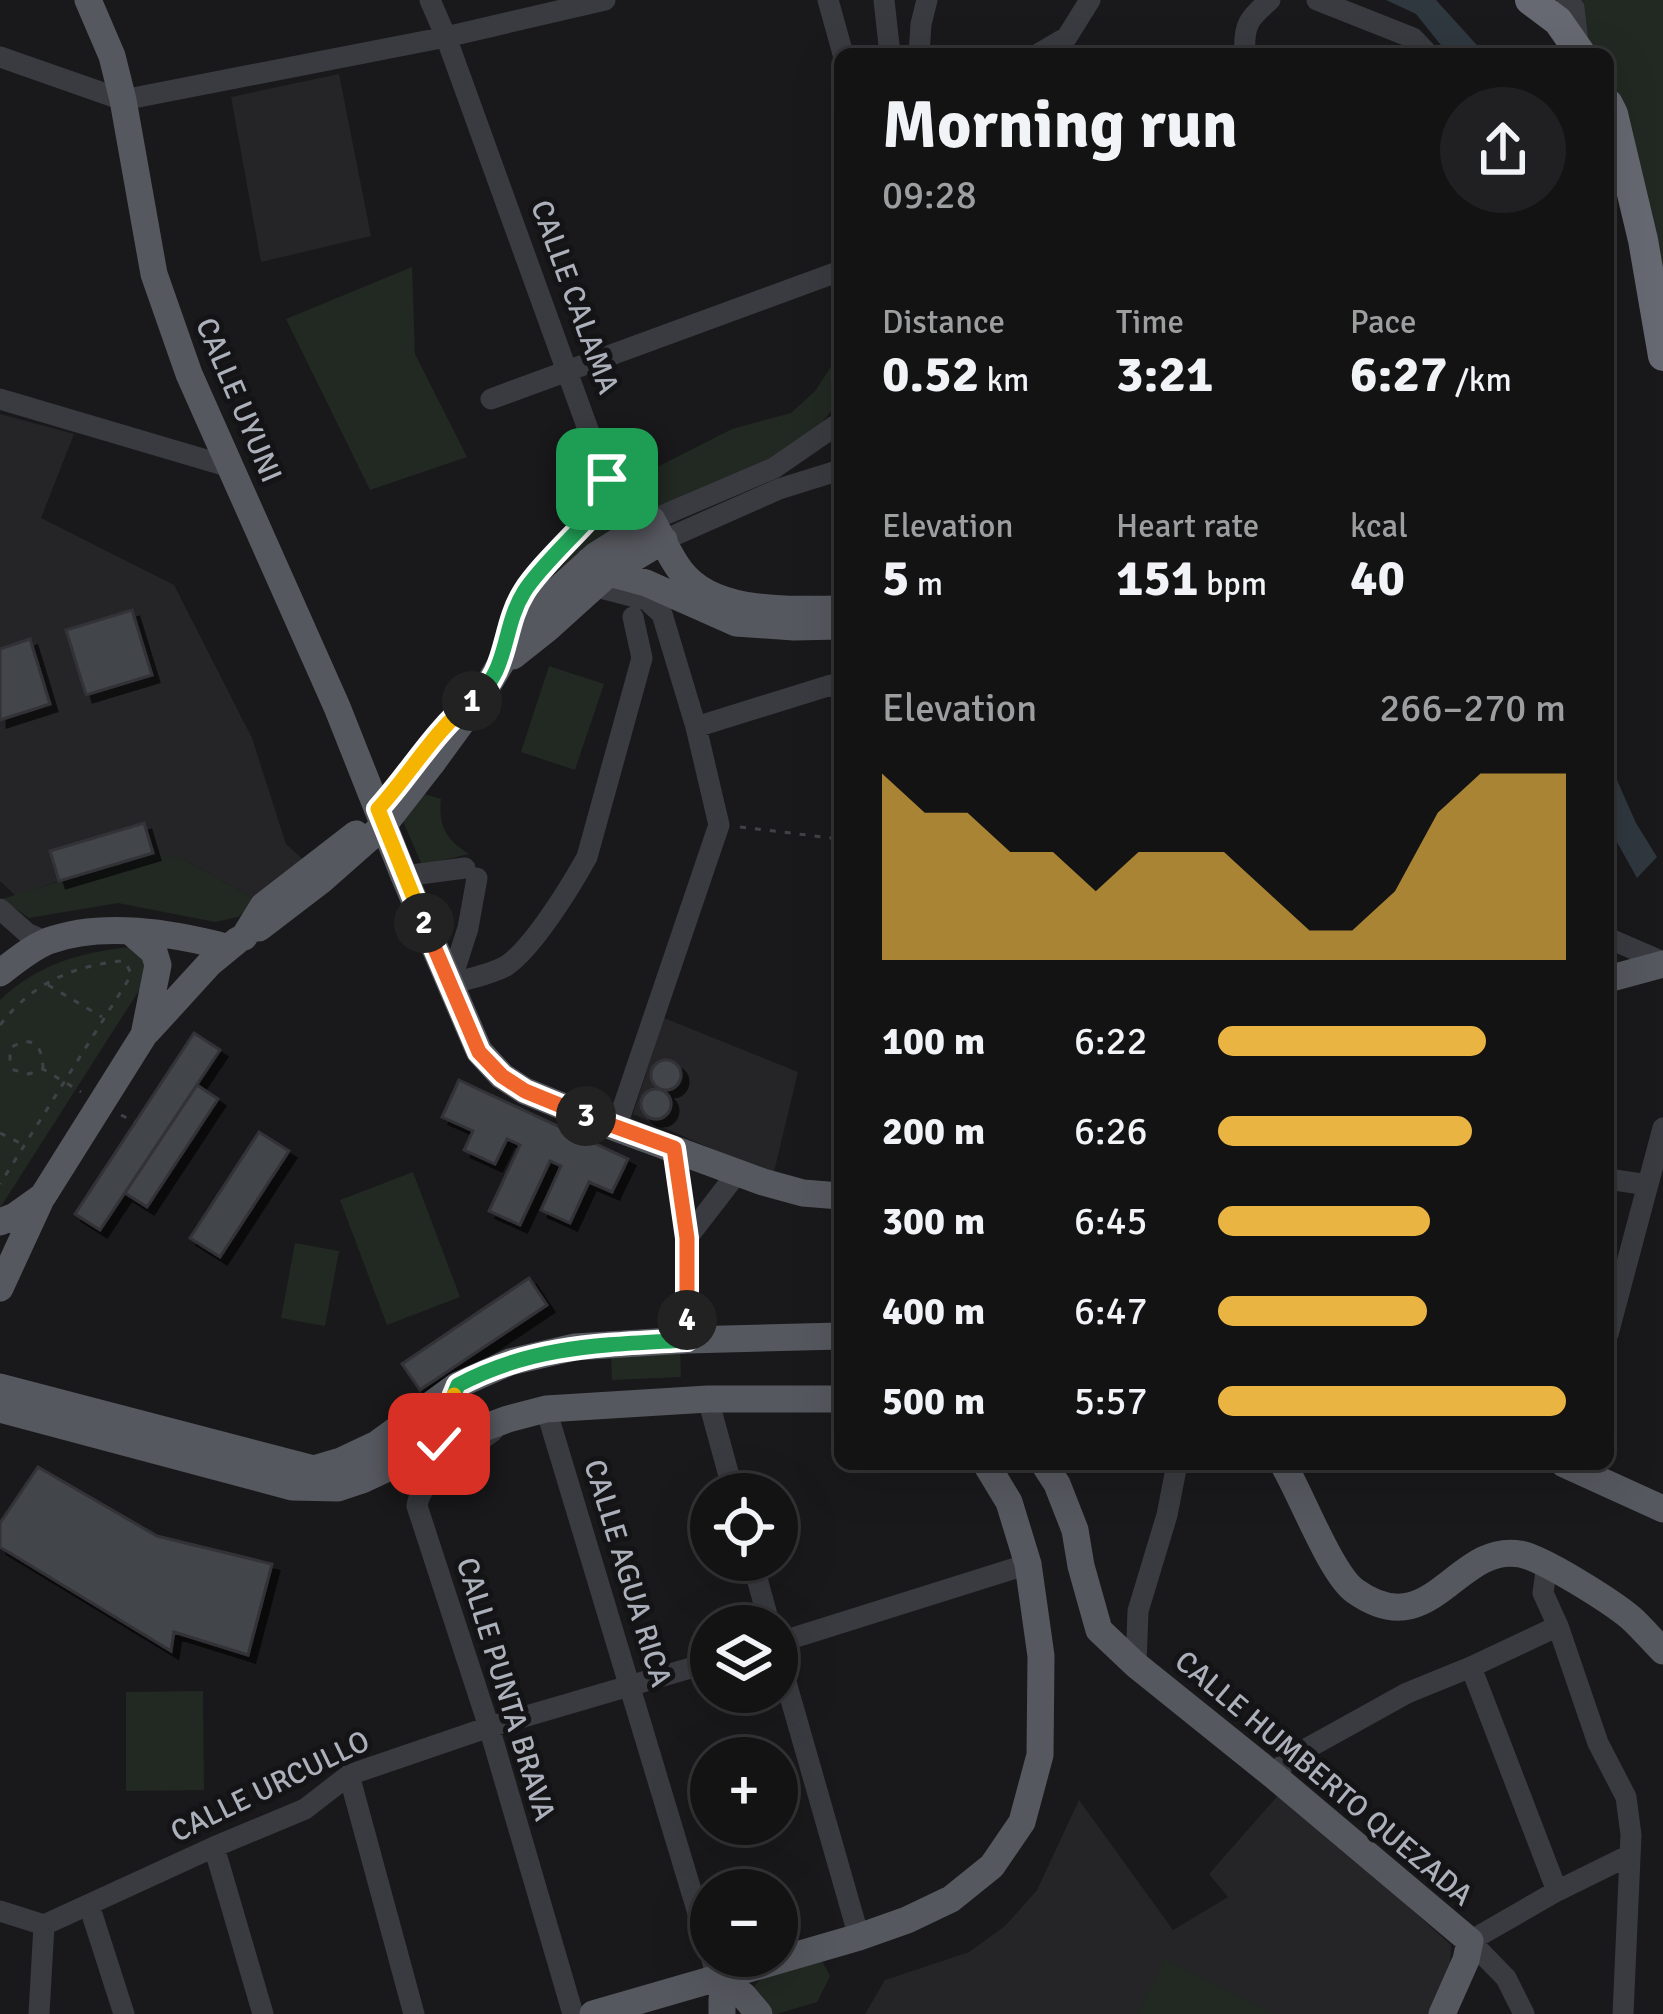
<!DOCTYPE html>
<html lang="en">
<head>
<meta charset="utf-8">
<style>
  body { margin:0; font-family:Signika,sans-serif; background:#202022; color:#f1f3f6; height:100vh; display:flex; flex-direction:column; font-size:45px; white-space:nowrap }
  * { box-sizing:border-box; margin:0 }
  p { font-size:39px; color:#9d9ea0 }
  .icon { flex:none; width:66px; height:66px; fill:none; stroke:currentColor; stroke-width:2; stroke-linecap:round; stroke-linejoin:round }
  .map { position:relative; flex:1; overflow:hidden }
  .side { position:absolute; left:834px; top:48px; width:780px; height:1422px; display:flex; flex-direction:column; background:#131314; border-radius:18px; box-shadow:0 12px 48px #0002,0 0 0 3px #323234 }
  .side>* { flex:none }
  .tools { position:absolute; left:690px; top:1473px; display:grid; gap:24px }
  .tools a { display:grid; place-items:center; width:108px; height:108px; border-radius:50%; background:#131314; box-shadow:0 12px 48px #0002,0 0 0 3px #323234; font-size:60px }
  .pin { position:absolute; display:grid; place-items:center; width:102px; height:102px; color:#fff; margin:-51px; border-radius:24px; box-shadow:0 6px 18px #0006 }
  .km { position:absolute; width:60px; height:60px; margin:-30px; border-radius:50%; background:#222; color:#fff; font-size:33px; line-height:60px; text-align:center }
  .round { display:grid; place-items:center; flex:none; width:126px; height:126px; border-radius:63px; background:#202022 }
  .headline { display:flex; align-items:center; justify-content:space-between; height:204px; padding:0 48px }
  h1 { font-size:66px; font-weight:800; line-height:90px }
  .figures { display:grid; grid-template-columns:repeat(3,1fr); gap:18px; height:204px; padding:12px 48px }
  .figures div { display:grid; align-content:center }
  .figures b { font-size:51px; font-weight:800 }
  .figures small { font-size:33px; font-weight:400 }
  .figures p { font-size:33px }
  .chart { height:336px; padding:24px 48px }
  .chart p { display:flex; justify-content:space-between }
  .chart svg { width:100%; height:216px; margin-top:12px; fill:#e9b442; opacity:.7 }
  ul { padding:0 48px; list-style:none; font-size:39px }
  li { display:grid; grid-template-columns:192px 144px 1fr; align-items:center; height:90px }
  li i { height:30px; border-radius:15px; background:#e9b442 }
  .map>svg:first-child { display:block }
</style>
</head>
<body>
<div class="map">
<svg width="1663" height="2014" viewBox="0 0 1663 2014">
  <defs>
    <filter id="shadow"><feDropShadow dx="7" dy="7" stdDeviation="0" flood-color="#0009"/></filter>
  </defs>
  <rect width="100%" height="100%" fill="#19191b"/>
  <path fill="#252528" d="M339,74L371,236L261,262L231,97Z
    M0,414L74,434L41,518L174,585L252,738L286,844L308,864L258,901L183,859L59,881L16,896L0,881Z
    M664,1018L798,1072L773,1176L633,1114Z
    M1281,1792L1451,1945L1450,1966L1429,2014H865L885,1980L969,1952L1005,1926L1037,1890L1079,1800L1173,1930L1228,1897L1209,1874Z"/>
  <path fill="#212922" d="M1580,0H1663V283L1608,137V54H1580Z
    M412,267L415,354L467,457L370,490L286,319Z
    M840,353V398L817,430L779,458L541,592L597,522L621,503L618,487L732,429L791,413L815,391Z
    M549,666L604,684L575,770L521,752Z
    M421,793L441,799C438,826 446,840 469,854L422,865L402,819Z
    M153,853L183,859L258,901L238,917L215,922L118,903L29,918L2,899Z
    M130,947L142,954L147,978L0,1208V1000C36,965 81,952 130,947Z
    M413,1172L460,1297L387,1325L340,1200Z
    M295,1243L339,1251L325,1326L281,1318Z
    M680,1351L681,1377L612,1380L611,1354Z
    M203,1691L204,1790L126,1791V1692Z
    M1165,1959L1274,2014H1137Z
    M822,1961L830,1976L817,2002L777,2014H766L753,1994L755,1985L762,1978Z"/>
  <path fill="#2f373f" d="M1386,0H1436L1485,54H1448L1416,14Z
    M1612,769L1636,823L1657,857L1637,878L1608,826V772Z"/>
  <path fill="#434448" stroke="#333337" stroke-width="3" filter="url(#shadow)" d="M132,610L152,675L86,695L66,630Z
    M30,639L50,704L0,720V649Z
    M144,823L153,853L59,881L50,851Z
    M194,1033L220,1050L100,1230L75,1214Z
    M651 1075a15 15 0 1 1 30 0a15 15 0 1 1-30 0Z
    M459,1080L628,1159L612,1192L589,1182L570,1223L541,1210L561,1166L550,1161L520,1225L489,1211L520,1145L507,1139L495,1164L464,1150L473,1131L442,1117Z
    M197,1085L218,1099L147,1207L125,1193Z
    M641 1104a15 15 0 1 1 30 0a15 15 0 1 1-30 0Z
    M259,1132L289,1151L220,1257L190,1238Z
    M529,1278L547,1305L420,1390L402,1364Z
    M38,1467L157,1536L272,1564L248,1655L174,1632L171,1651L0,1547V1523Z"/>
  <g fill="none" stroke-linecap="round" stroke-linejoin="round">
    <path stroke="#404247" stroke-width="3" stroke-dasharray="6 9" stroke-linecap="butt" d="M740,827L840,839
      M48,985L102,1017
      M0,1025C32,984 71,966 122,961L126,963L131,974L127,982L0,1184
      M43,1069C42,1045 34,1034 10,1048V1063L14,1070L29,1074L43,1069L81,1092
      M121,1115L135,1122
      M0,1133L22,1144"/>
    <path stroke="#3a3b40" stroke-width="21" d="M430,0L446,37L606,479L602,501L593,514L524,592L506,643
      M828,0L843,54
      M884,0L890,54
      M1317,0L1413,38L1428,54
      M1567,0L1574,8L1578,44
      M919,54L921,24L927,0
      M1038,54L1067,37L1090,0
      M1245,54C1243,25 1249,18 1270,0
      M0,57L123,100L446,37L605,0
      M0,399L230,467
      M491,399L840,271
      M652,520L774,468L835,426
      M664,540L779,489L840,470
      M593,586L647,600L662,614L696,727L719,825L616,1128
      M696,727L831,685L840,690
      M404,876L465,868
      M0,909L27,933L46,942
      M1608,938L1663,962
      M450,984C467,979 490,975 506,966C533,948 571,886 587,857L642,658L633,617
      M450,984L468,928L477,878
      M673,1148L687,1238V1340
      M1608,1179L1648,1185
      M687,1238L738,1172
      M1608,1334L1663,1128
      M708,1399L734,1494
      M546,1409L713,1963L718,1989
      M493,1431C469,1449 421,1476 417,1506L489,1727L573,2014
      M752,1560L770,1626
      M1547,1564L1543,1593L1558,1626L1598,1743L1626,1797L1631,1835L1623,2014
      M777,1643L1028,1564
      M777,1651L859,1937
      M1136,1665L1138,1611L1167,1515L1177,1464
      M1471,1667L1557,1891
      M349,1775L414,2014
      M1274,1776L1288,1759L1407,1693L1471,1667L1558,1626
      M214,1847L263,2014
      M89,1905L124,2014
      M0,1911L44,1925L214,1847L305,1809L349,1775L489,1727L711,1662
      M39,2014L44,1925
      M1524,2014L1506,1978L1470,1941L1557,1891L1630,1855"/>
    <path stroke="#56585f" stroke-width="27" d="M88,0L112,56L123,100L154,274L189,374L337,707L404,876L479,1051L502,1076L525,1091L616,1128L763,1182L803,1193L840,1196
      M589,561L609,573L646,583L736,623L794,627L840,626
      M513,656L547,629L609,573L664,540
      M432,763L483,693L531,614L595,556L652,520C661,536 669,555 680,570C713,615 789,609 840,609
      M244,937L263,906L356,834
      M0,973C14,962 31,948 48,941C103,921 172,933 226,947
      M1608,979L1663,964
      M147,1032L210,963L238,940
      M0,1222L15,1216L43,1196L144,1035L158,965L154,952L131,932
      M0,1288L41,1199
      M0,1387L314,1469L341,1461L377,1444L458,1385L510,1362L575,1347L687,1340L840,1336
      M0,1409L292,1487L338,1488L362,1480L439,1444L508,1419L546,1409L708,1399H840
      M1044,1464L1057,1484L1075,1530L1081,1566L1099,1630L1136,1665L1274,1776L1470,1941L1466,1960L1442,2014
      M1283,1464C1301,1494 1331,1574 1355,1591C1432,1646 1455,1543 1520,1554C1543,1558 1612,1602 1631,1618C1642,1628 1652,1640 1663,1651
      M1564,1464L1663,1509
      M593,2014L859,1937L907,1920L951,1899L992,1866L1022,1822L1040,1755L1041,1656L1028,1564L1009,1502L986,1464
      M722,2014V1999L734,1992L743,1995L759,2014"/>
    <path stroke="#666971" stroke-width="30" d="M1530,0L1558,21L1581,54
      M1608,104L1613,114L1643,240L1663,356"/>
    <path stroke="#56585f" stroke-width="27" d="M259,928L323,879L383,826L432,763"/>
  </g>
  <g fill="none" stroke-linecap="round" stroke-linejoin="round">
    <g stroke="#fff" stroke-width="24">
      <path id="split-1" d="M472,701C510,672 501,629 524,592C538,569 574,536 593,514L602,502L607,479"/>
    </g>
    <g stroke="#fff" stroke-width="24">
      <path id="split-2" d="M424,923L378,809C410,774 435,730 472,701"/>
    </g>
    <g stroke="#fff" stroke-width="24">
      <path id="split-3" d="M424,923L479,1052L502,1076L525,1091L586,1116"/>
    </g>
    <g stroke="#fff" stroke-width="24">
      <path id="split-4" d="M586,1116L674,1148L687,1238V1320"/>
    </g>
    <g stroke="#fff" stroke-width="24">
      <path id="split-5" d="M454,1395L458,1385C533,1345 604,1345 687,1340V1320"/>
    </g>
    <g stroke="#fff" stroke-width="24">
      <path id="split-6" d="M439,1444L460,1436L453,1407L454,1395"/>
    </g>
    <use href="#split-1" stroke="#22a559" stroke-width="15"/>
    <use href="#split-2" stroke="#f5b400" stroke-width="15"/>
    <use href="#split-3" stroke="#f0652b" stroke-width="15"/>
    <use href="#split-4" stroke="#f0652b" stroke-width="15"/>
    <use href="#split-5" stroke="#22a559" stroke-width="15"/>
    <use href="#split-6" stroke="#f5b400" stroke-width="15"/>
  </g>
  <g text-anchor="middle" stroke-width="10" stroke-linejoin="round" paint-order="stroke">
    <g font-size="30" fill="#acb0ba" stroke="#141416">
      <text transform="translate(575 297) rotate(70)" y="10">CALLE CALAMA</text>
      <text transform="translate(239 400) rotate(67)" y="10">CALLE UYUNI</text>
      <text transform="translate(628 1573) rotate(73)" y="10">CALLE AGUA RICA</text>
      <text transform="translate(506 1689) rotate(73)" y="10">CALLE PUNTA BRAVA</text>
      <text transform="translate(1324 1778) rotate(40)" y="10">CALLE HUMBERTO QUEZADA</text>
      <text transform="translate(270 1786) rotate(-26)" y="10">CALLE URCULLO</text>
    </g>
  </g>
</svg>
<div class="tools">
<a><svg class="icon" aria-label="locate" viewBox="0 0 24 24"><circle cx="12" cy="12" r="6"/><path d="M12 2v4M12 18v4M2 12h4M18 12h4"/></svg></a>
<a><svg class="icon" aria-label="layers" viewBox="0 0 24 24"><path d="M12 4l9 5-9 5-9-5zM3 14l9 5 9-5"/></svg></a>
<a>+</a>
<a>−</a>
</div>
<div class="pin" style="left:607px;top:479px;background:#1e9e55"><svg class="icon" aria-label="arrive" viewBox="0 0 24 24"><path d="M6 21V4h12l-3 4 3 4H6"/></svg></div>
<div class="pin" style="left:439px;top:1444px;background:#d93025"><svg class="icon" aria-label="check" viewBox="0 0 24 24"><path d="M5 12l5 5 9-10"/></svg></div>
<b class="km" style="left:472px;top:701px">1</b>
<b class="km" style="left:424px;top:923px">2</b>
<b class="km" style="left:586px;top:1116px">3</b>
<b class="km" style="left:687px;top:1320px">4</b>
<section class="side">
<div class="headline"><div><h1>Morning run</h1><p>09:28</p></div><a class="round"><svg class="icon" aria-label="share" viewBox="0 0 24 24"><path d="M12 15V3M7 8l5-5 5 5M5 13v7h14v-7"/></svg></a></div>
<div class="figures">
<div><p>Distance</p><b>0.52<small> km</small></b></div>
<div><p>Time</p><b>3:21</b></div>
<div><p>Pace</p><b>6:27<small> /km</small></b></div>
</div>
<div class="figures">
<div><p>Elevation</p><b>5<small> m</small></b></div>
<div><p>Heart rate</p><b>151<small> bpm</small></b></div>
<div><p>kcal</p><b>40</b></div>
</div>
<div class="chart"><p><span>Elevation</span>266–270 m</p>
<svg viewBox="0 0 160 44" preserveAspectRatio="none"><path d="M0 44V6L10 14L20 14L30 22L40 22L50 30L60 22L70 22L80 22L90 30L100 38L110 38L120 30L130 14L140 6L150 6L160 6V44z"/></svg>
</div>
<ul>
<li><b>100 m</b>6:22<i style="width:77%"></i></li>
<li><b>200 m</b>6:26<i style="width:73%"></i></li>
<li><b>300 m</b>6:45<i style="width:61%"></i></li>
<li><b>400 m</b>6:47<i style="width:60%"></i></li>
<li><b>500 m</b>5:57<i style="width:100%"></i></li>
</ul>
</section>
</div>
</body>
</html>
